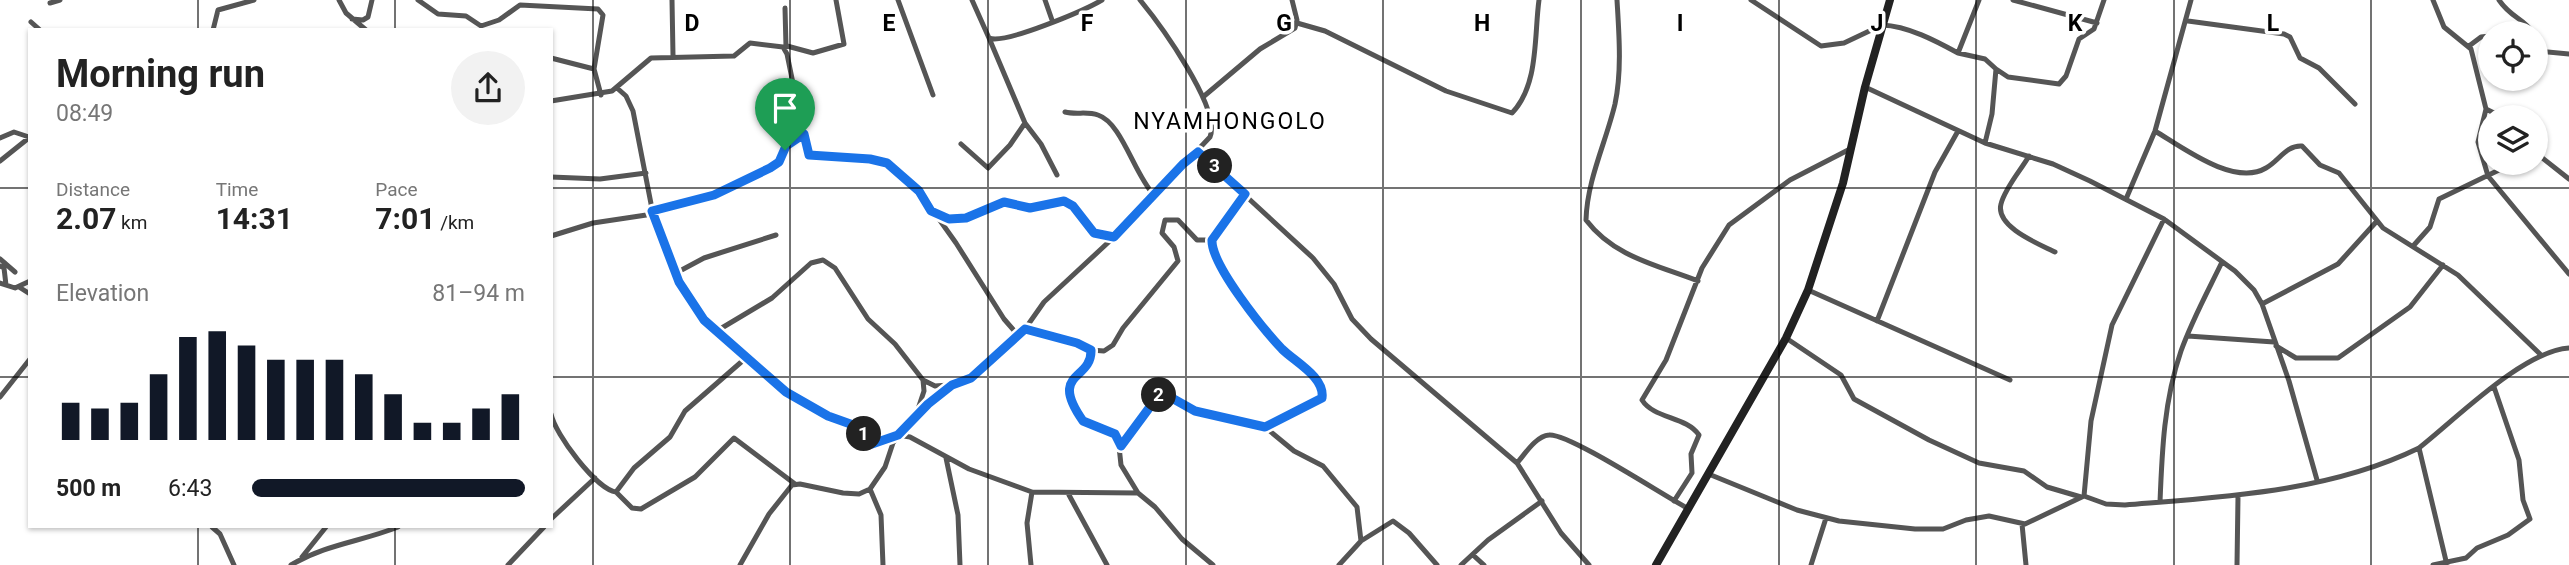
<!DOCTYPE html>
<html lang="en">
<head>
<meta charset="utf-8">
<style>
  body { margin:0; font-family:Roboto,sans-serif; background:#f2f2f2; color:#222; height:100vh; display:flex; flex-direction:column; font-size:26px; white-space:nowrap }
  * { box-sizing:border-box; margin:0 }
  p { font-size:23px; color:#767676 }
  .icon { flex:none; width:38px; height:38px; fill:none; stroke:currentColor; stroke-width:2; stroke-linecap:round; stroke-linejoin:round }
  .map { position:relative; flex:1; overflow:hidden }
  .sheet { position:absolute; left:28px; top:28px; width:525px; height:500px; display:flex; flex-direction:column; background:#fff; border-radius:0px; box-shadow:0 2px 5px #0004 }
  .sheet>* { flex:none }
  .controls { position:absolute; left:2478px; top:21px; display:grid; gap:14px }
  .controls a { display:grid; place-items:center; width:70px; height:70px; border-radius:50%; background:#fff; box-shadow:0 2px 5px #0004; font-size:35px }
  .pin { position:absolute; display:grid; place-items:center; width:60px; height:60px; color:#fff; margin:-72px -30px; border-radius:50% 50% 50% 0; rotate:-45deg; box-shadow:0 0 7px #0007 }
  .pin .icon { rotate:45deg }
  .km { position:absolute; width:35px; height:35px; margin:-18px; border-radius:50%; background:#222; color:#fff; font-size:19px; line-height:35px; text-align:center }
  .round { display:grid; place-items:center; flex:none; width:74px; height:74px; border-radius:37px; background:#f2f2f2 }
  .summary { display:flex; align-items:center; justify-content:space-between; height:119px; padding:0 28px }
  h1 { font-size:38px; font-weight:700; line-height:52px }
  .stats { display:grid; grid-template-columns:repeat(3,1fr); gap:10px; height:119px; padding:7px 28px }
  .stats div { display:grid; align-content:center }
  .stats b { font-size:30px; font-weight:700 }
  .stats small { font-size:19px; font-weight:400 }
  .stats p { font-size:19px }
  .chart { height:196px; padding:14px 28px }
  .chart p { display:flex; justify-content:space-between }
  .chart svg { width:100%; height:126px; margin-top:7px; stroke:#111827; stroke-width:6 }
  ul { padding:0 28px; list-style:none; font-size:23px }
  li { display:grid; grid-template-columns:112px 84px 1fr; align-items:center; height:52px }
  li i { height:18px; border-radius:9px; background:#111827 }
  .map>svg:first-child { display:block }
</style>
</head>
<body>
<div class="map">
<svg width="2569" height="565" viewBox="0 0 2569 565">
  <rect width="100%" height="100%" fill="#fff"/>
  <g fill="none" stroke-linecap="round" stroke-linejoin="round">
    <path stroke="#555" stroke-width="5" d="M339,0L346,13L366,30
      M418,0L438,14L466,16L481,26L499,20L520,5L598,9L603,15L594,69L601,95
      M672,0L673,55
      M898,0L933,95
      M972,0L989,38C1004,45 1085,10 1102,0
      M1045,0L1052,20
      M1617,0C1619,34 1622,71 1615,104C1606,142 1587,180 1586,220C1614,257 1657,265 1698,281
      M1751,0L1821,46L1844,43L1882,25C1908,26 1936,41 1958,53L1979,0
      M2013,0L2097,23
      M2433,0L2444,27L2471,49L2486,109L2502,117
      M2499,0C2511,18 2524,18 2533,33
      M50,3L60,0
      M785,8L786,47
      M352,19L363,20L368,17L372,0
      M2188,21L2284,34L2290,37L2300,58L2319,68L2355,104
      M31,22L40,30
      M1297,23L1325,31L1446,91L1512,113C1539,85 1534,36 1539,0
      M213,30L218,10L254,0
      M2536,39L2541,52
      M787,46L813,53L844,44L836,0
      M2469,46L2481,37L2490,36
      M2536,51L2569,54
      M1958,53L1985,59L1996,69L1992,114L1985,143
      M551,58L594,69
      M1996,69L2008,77L2059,84L2066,76L2079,39L2094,29L2104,0
      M1865,87L1985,143L2053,164L2090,181L2164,219L2235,271L2254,290L2262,304L2289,381L2317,480
      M617,88L626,96L633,111L653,214
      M1203,97L1260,49L1295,28L1297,20L1292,0
      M551,101L612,91L651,58L734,56L750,43L783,47L787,54L807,152L814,156L870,159L887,163L903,175L919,191L956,243L1004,319L1018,335
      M2486,109L2478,142L2488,176L2569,274
      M1065,112C1076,115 1087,111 1098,115C1122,123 1134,174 1154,195
      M1025,123L1041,144L1057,175
      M2155,131C2182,147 2234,187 2266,168C2279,161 2286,145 2302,146L2320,165L2339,173L2383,228L2458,275L2540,354
      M0,138L14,132L29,137
      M961,144L988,168L1010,145L1025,123L989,38
      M1198,152L1313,258L1334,284L1352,319L1371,339L1517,463L1561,533L1589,565
      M2536,153L2569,179
      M2029,156C2021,170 2005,188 2001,204C1995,227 2039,244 2055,252
      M0,161L30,137
      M551,177L600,179L646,173
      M1245,194L1212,240C1211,265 1265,332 1283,350C1297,364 1317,374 1323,394L1319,401L1265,427
      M2126,199L2155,131L2191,0
      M652,211L714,195L770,168L779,162L786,147L804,134
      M934,212L955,220L1004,202L1030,208L1064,201L1073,206L1094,233L1114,237
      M551,236L593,223L653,214L679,282L703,320L786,392L828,416L856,426L871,444L898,435L910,437L969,469L1032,492L1138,493L1155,507L1182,539L1213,565
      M2414,245L2430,227L2439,199L2499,170L2506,163
      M0,259L15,272
      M0,266L4,268L6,285
      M676,273L704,258L776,235
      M0,283L15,288L30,281
      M19,287L30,294
      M1808,290L2010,380
      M2262,304L2338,264L2377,221
      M1877,321L1935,172L1958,131
      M1025,329L1077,343L1091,350V356L1070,382L1068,390L1083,421L1118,437L1121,465L1138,493
      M715,332L772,298L811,263L823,260L835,268L868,319L895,344L923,380L924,391L916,415
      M2188,336L2274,342
      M1786,338L1841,375L1854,399L1929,440L1979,463L2024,471L2047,487L2081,497
      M2276,346L2296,358H2338L2410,307L2443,265
      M1091,350L1104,351L1113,345L1123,328L1178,261L1174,247L1162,233L1165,220H1178L1197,240H1212
      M923,380L935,386L949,385
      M0,397L30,359
      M551,414C555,434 596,489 616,492L634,468L670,437L685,411L747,357
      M1121,446L1158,395L1163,393L1190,410L1265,427L1294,451L1323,466L1357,507L1361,541
      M2419,448L2447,565
      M946,458L958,515L960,565
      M1517,463C1525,454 1536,436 1549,435C1569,433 1664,496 1689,509
      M1711,475L1797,510L1839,521L1915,529H1943L1966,520L1989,516L2025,524L2084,496L2106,504L2125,505C2223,497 2329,492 2419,448C2456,419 2523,351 2569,348
      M870,489L881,515L883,565
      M616,492L632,508L641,509L695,477L734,438L795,484
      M1069,495L1107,565
      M2084,496L2091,421L2112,325L2164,219
      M1674,501L1692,473L1691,454L1699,435C1686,416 1654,419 1642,400L1666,360L1702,268L1729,225L1790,180L1852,148
      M2160,502C2162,451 2164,400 2181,351C2192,320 2208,291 2222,262
      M551,519L595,478
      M2022,524L2026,565
      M212,527L220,534L234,565
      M1473,555L1484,565
      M302,557L326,527
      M291,565C327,544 360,542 398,527
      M508,565L544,527
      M740,565L769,514L792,485L800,484L843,493L859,494L870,489L885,467L893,443L916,415L952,385L971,378L1025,329L1044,302L1127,225L1210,137C1222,109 1159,23 1140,0
      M1031,565L1027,523L1032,492
      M1339,565L1361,541L1393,521L1409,533L1437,565
      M1461,565L1488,540L1542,501
      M1811,565L1826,518
      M2237,565L2238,497
      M2433,565L2466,558L2477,548L2508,535L2530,519L2523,500L2519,460L2494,387"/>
    <path stroke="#222" stroke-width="8" d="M1656,565L1786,338L1808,290L1843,183L1865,87L1890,0"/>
  </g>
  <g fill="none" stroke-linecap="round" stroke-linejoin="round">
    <g stroke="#fff" stroke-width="14">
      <path id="route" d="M804,134L809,155L870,159L887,163L919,191L931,211L949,219L966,218L1004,202L1030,208L1064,201L1073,206L1094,233L1114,237L1183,164L1198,152L1245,194L1212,240C1211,265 1264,330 1282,349C1295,362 1325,377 1322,398L1265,427L1195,411L1163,393L1158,396L1121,446L1115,434L1083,421C1048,371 1092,381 1091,350L1077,343L1025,329L971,378L952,385L928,404L898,435L872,444L856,426L828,416L786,392L704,320L679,282L652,211L714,195L770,168L779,162L786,146Z"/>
    </g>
    <use href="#route" stroke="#1a73e8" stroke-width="9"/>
  </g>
  <path fill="none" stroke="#000" stroke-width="2" stroke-opacity="0.55" d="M198,0V30M395,0V30M593,0V565M790,0V565M988,0V565M1186,0V565M1383,0V565M1581,0V565M1779,0V565M1976,0V565M2174,0V565M2371,0V565M0,188H30M551,188H2569M0,377H30M551,377H2569M198,527V565M395,527V565"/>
  <g text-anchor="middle" stroke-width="7" stroke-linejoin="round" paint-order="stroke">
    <g font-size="23" letter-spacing="2" fill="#000" stroke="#fff">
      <text x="1230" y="129">NYAMHONGOLO</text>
    </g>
  </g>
  <g font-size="23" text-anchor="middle" font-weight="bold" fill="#000" stroke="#fff" stroke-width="7" stroke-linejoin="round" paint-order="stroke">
    <text x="692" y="31">D</text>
    <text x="889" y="31">E</text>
    <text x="1087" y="31">F</text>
    <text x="1284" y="31">G</text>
    <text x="1482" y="31">H</text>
    <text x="1680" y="31">I</text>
    <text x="1877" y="31">J</text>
    <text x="2075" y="31">K</text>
    <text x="2273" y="31">L</text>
  </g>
</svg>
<div class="controls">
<a><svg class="icon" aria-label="locate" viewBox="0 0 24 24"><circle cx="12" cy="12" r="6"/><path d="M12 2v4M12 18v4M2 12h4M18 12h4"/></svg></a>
<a><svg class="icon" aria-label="layers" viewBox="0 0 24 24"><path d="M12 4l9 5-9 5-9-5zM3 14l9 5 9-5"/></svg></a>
</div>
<div class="pin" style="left:785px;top:150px;background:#1e9e55"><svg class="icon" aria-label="arrive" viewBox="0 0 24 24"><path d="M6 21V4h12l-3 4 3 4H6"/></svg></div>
<b class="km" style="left:864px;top:434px">1</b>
<b class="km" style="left:1159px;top:395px">2</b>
<b class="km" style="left:1215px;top:166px">3</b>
<section class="sheet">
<div class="summary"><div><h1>Morning run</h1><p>08:49</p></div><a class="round"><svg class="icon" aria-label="share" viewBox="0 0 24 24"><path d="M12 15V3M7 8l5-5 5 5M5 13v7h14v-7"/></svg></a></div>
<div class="stats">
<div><p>Distance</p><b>2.07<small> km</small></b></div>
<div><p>Time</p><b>14:31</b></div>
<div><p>Pace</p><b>7:01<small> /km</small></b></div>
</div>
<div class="chart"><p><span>Elevation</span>81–94 m</p>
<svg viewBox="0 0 160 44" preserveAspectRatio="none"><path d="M5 44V31M15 44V33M25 44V31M35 44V21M45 44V8M55 44V6M65 44V11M75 44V16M85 44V16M95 44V16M105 44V21M115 44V28M125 44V38M135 44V38M145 44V33M155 44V28"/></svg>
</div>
<ul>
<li><b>500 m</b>6:43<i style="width:100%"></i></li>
</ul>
</section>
</div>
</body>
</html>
